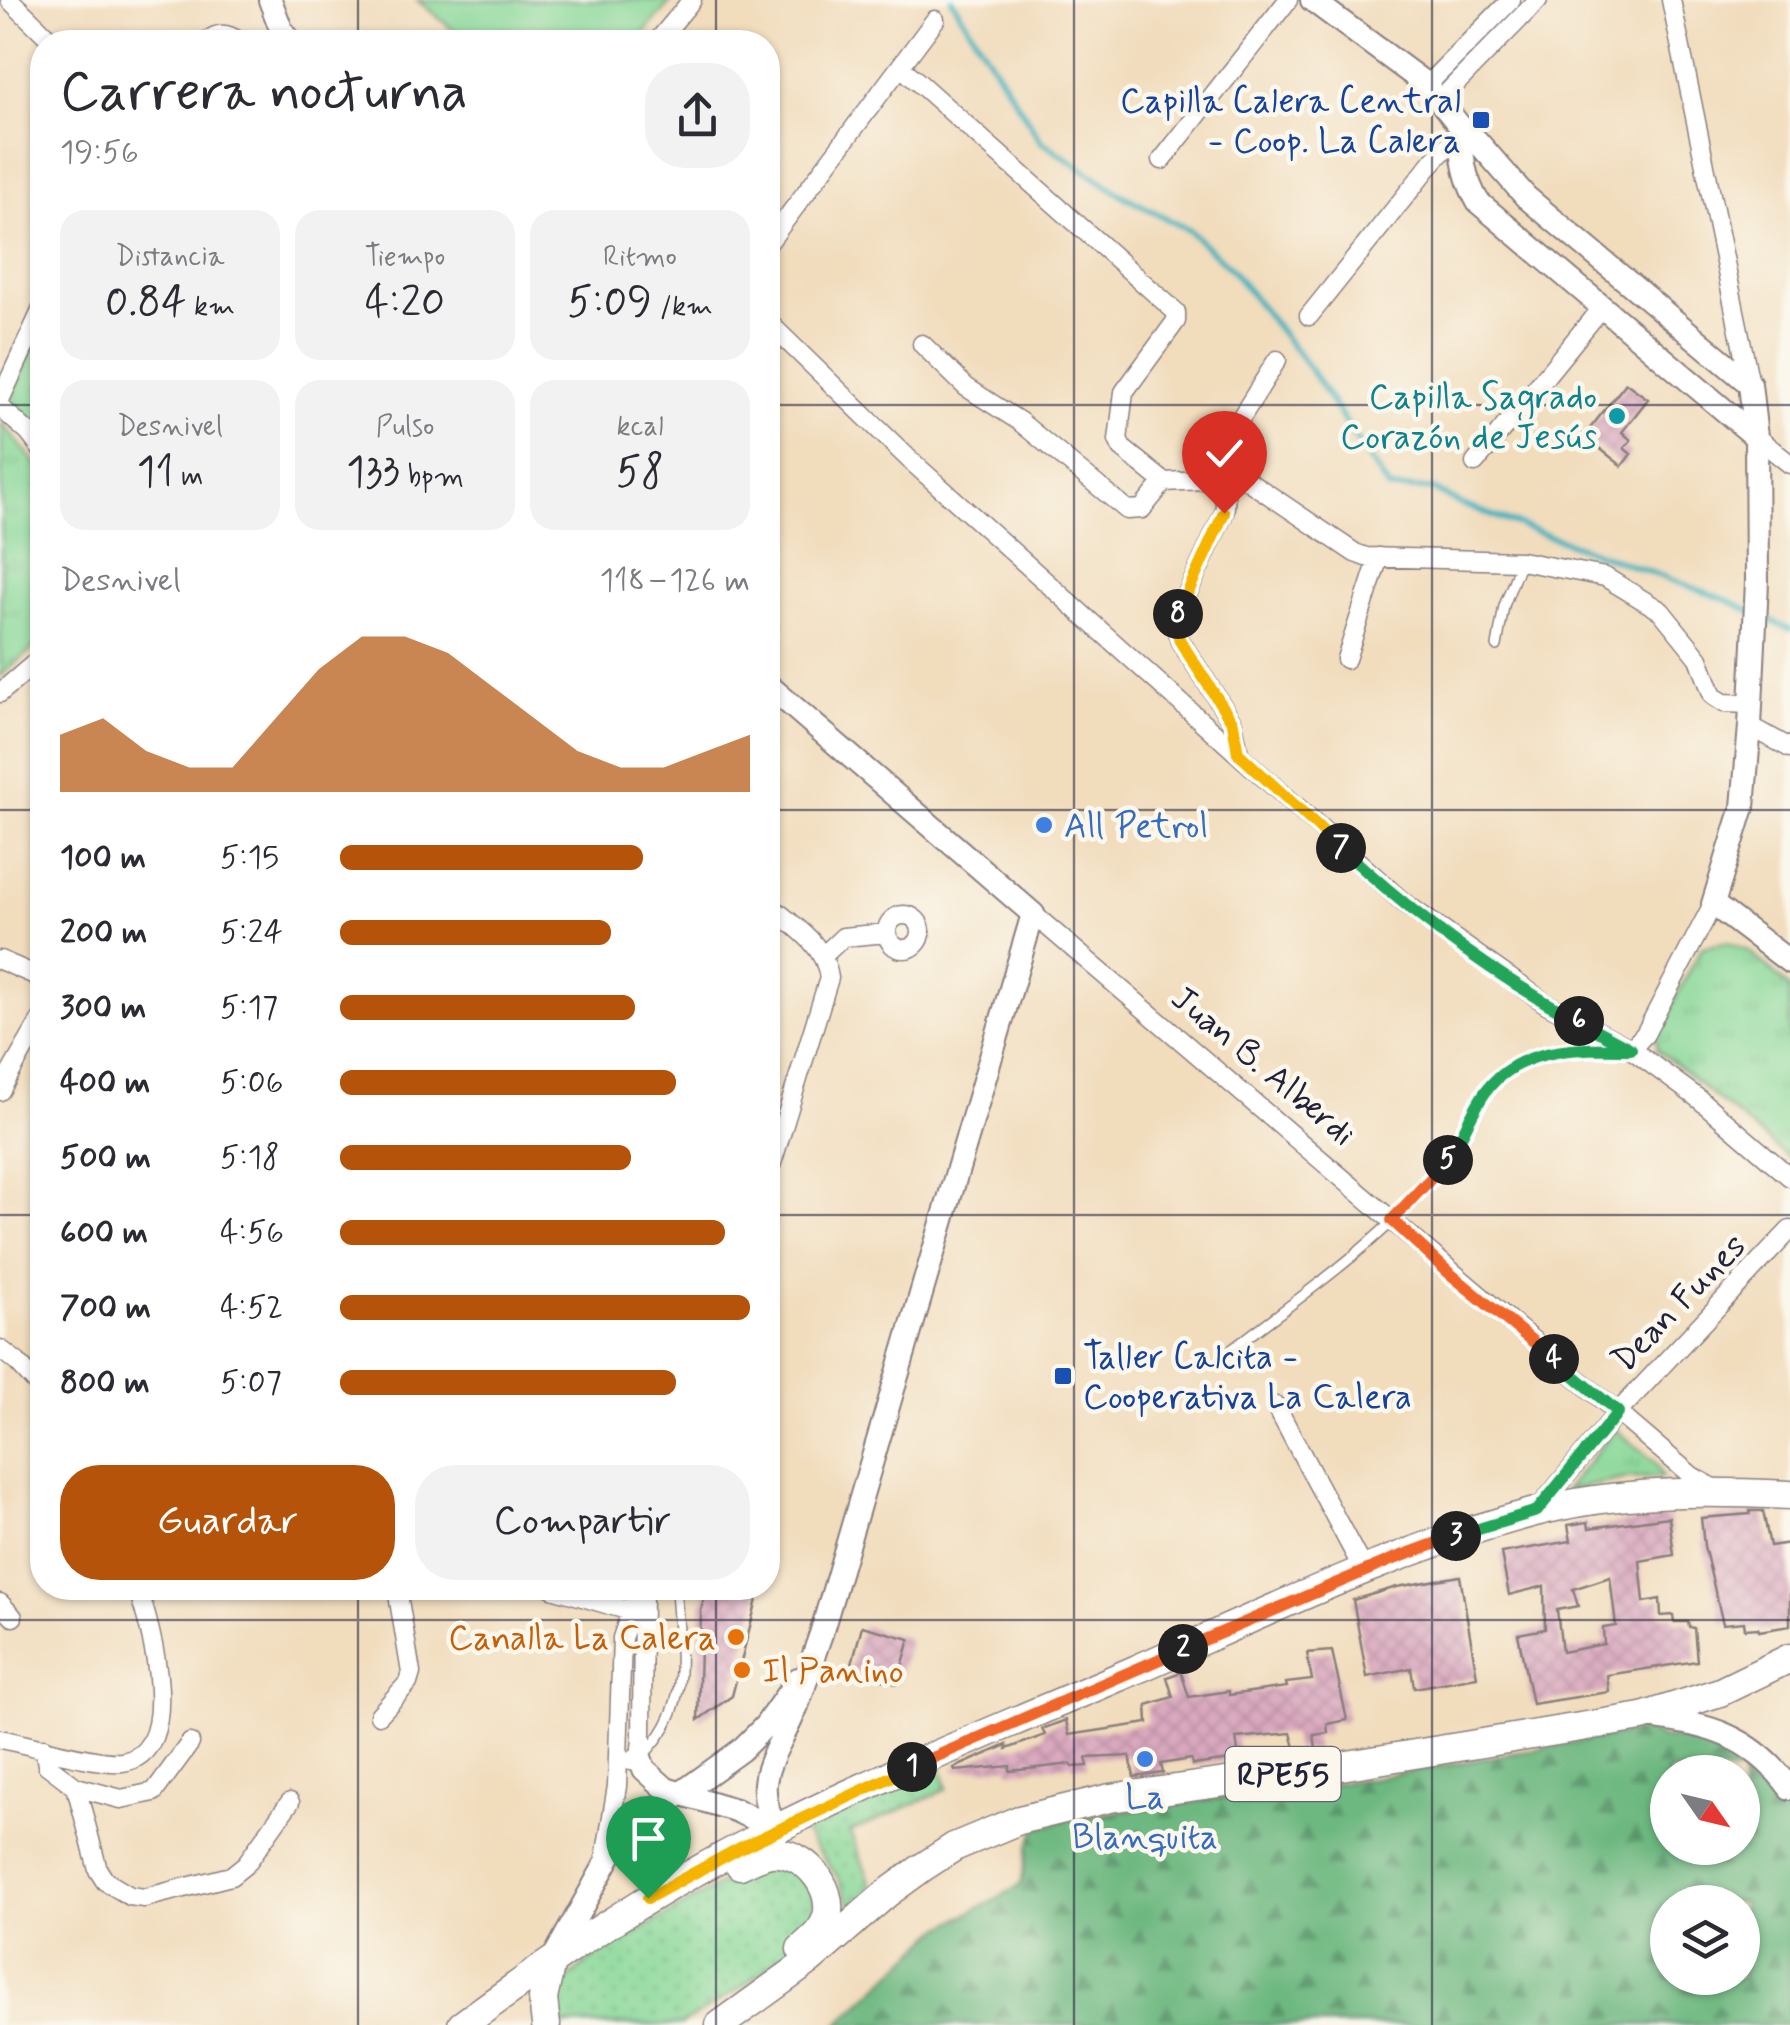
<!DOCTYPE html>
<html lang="es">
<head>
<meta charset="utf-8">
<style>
  body { margin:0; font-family:Mynerve,sans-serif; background:#f2f2f3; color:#2b2b33; height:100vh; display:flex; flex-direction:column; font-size:38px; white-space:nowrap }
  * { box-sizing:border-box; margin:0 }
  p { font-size:32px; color:#7c7c81 }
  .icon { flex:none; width:55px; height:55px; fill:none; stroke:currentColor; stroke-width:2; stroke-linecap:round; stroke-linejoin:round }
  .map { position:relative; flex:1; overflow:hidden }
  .drawer { position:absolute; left:30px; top:30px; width:750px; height:1570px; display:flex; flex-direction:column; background:#fff; border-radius:40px; box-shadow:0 2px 8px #0004 }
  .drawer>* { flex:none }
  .needle { width:65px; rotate:124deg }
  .buttons { position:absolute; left:1650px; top:1755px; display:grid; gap:20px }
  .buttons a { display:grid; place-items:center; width:110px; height:110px; border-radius:50%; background:#fff; box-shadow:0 2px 8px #0004; font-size:50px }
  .pin { position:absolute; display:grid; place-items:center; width:85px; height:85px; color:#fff; margin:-102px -42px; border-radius:50% 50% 50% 0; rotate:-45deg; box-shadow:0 0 10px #0007 }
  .pin .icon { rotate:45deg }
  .km { position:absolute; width:50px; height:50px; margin:-25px; border-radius:50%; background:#222; color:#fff; font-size:28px; line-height:50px; text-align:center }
  .round { display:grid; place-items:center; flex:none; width:105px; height:105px; border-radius:40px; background:#f2f2f3 }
  .head { display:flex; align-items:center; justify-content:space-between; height:170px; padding:0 30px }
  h1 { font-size:55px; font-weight:600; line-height:75px }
  .stats { display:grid; grid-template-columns:repeat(3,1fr); gap:15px; height:170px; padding:10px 30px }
  .stats div { display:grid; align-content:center; border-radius:25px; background:#f2f2f3; text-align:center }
  .stats b { font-size:42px; font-weight:600 }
  .stats small { font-size:28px; font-weight:400 }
  .stats p { font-size:28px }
  .chart { height:280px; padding:20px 30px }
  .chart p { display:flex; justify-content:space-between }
  .chart svg { width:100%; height:180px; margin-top:10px; fill:#b45309; opacity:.7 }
  .button { display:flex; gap:20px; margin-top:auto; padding:20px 30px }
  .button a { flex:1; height:115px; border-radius:40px; background:#b45309; color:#fff; font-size:40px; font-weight:600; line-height:115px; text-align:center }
  .button a+a { background:#f2f2f3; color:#2b2b33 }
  ul { padding:0 30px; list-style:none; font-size:32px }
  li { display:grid; grid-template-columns:160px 120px 1fr; align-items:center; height:75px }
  li i { height:25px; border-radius:12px; background:#b45309 }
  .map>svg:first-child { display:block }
</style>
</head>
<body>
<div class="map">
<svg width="1790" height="2025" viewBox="0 0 1790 2025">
  <defs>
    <pattern id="grass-dots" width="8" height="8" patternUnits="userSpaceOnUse" patternTransform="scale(2.5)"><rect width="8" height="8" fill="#87d797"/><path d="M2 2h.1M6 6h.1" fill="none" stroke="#74b883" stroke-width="1.8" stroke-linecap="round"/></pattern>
    <pattern id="forest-firs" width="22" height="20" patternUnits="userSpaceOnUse" patternTransform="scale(2.5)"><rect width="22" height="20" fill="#6db880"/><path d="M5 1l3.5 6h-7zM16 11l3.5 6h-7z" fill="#59956a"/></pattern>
    <pattern id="park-tufts" width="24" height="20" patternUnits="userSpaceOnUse" patternTransform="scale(2.5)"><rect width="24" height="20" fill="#87d797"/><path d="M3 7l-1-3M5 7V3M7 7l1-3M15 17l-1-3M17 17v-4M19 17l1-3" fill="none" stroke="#74b883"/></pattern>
    <pattern id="building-cross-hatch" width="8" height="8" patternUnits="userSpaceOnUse" patternTransform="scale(2.5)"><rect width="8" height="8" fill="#daa9bf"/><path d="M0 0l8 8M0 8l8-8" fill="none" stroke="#bb91a5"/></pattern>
  </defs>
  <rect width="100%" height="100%" fill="#fbf7ec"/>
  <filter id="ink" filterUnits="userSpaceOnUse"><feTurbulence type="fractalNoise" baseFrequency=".01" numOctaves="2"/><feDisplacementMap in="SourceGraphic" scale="20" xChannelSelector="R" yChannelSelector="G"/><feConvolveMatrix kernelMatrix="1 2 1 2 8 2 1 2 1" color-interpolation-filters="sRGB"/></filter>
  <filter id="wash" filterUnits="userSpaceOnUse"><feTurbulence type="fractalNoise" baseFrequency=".0048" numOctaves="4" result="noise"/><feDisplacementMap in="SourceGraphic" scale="40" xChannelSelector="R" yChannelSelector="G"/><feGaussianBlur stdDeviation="2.25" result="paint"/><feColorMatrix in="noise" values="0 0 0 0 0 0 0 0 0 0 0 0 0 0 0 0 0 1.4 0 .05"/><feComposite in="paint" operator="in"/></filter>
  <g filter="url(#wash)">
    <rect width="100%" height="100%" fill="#f1dcbc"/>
    <path fill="url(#grass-dots)" stroke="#547c69" stroke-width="2.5" d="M941,1767L947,1789L850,1832L873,1888L851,1906L837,1876L804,1832Z
      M790,1865L813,1891L815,1914L803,1940L742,1987L681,2025H561L555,2001L558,1988L587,1962L749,1867Z"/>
    <path fill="url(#forest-firs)" stroke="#486d5e" stroke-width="2.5" fill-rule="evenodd" d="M1644,1730L1663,1738H1688L1722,1751L1767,1782L1790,1816V2025H837L940,1929L1021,1885L1029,1845L1036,1829L1071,1818L1373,1778ZM1668,1772H1742V1848H1668ZM1668,1902H1742V1978H1668Z"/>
    <path fill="url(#park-tufts)" stroke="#547c69" stroke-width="2.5" d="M42,328V435L10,398Z
      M2,423L42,471V641L0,676Z
      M1728,942L1749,951L1790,988V1159L1658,1050L1656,1036L1702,947Z
      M1615,1429L1656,1463L1662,1477L1624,1479L1565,1491Z"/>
    <path fill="#87d797" stroke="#547c69" stroke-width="2.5" d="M417,0H672L636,42H468Z"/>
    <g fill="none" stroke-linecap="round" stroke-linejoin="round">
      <path stroke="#42b1bd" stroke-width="6" d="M952,0L1041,141L1120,194L1190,231L1230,268L1310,369L1389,489H1433L1463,505L1727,600L1790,629"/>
    </g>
    <g id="blocks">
      <path fill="url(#building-cross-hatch)" fill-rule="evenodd" d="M1626,383L1648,399L1622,432L1631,440L1624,448L1631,454L1622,466L1584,436Z
        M1750,1511H1763L1770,1546L1790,1543V1626L1759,1631L1758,1628L1745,1629L1744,1622L1723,1624L1704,1546L1701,1518L1750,1514Z
        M1669,1517L1674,1555L1640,1561L1644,1602L1660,1599L1661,1616L1673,1615L1674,1622H1688L1689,1627L1694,1628L1697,1661L1607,1675L1609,1692L1532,1704L1518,1634L1545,1629L1544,1586L1509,1595L1501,1553L1571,1541L1568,1525L1588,1522L1589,1528ZM1610,1577L1616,1626L1603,1628L1604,1644L1562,1652L1557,1610L1578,1606L1573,1589Z
        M1460,1576L1477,1677L1414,1688L1411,1668L1367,1677L1353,1600L1397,1587Z
        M707,1588H760L732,1696L698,1720L701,1610Z
        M862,1626L910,1639L897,1684L850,1671Z
        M1332,1651L1347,1720L1327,1724L1328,1733L1314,1735L1316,1749L1296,1751L1291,1733L1236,1738L1239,1759L1192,1765L1191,1759L1161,1764L1163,1773L1134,1777L1130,1756L1086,1758L1088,1766L1073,1767L1071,1764L1010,1771V1766L955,1771L954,1768L1007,1745V1749L1045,1735L1042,1729L1066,1720L1069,1735L1148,1723L1147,1705L1173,1697L1167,1677L1181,1672L1189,1697L1229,1691V1695L1287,1687L1286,1683L1312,1680L1307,1653Z"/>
    </g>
  </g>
  <g filter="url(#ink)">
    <use href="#blocks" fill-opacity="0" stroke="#8a7f7c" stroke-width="2.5"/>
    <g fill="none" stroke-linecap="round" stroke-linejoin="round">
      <g stroke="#8a7f7c" stroke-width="12">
        <path id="service" d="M1497,646L1504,606L1521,561
          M1231,1350C1301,1296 1378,1244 1436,1176C1463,1145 1470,1098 1503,1073C1536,1047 1583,1048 1622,1049
          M642,1756C694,1707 679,1652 676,1588"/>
      </g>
      <g stroke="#8a7f7c" stroke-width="21">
        <path id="minor" d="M10,0L53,42
          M1671,0L1750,384
          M206,42C218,31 228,33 240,42
          M657,42L692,0
          M901,67L1176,312V321L1124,392L1118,440L1122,448L1164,482L1244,478L1355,553L1366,557L1521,561L1605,577L1661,611L1699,658L1713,696L1724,703L1750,704
          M1427,85L1511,0
          M1440,100L1538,0
          M1162,160L1288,0
          M768,243L935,20
          M1309,316L1435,159L1463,130
          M768,322L910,460L1403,902L1545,1003L1631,1049L1699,1099L1790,1177
          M922,344L966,387L1019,421L1127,510L1142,509L1164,482
          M0,400L42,309
          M0,407L29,433L42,450
          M1756,437L1790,464
          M1475,463L1602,307
          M1346,659L1379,557
          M0,693L42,657
          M1750,726L1790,748
          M1239,753L1233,723L1180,641L1176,627L1178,614L1224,513C1229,491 1217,470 1222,448L1277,360
          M768,904C793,926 825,943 829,978L768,1176
          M1033,914C1253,1101 1471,1290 1692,1476L1717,1490
          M887 932a17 17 0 1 1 34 0a17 17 0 1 1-34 0Z
          M824,955L843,937L887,933
          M0,960L42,978
          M1631,1049L1645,1034L1713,904
          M0,1091L42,1018
          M0,1349L17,1362L42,1389
          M1276,1406L1364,1571
          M1537,1511L1618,1412L1790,1230
          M552,1588L630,1611
          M0,1603L13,1617
          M379,1715L408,1683L411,1673L397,1588
          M0,1739C27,1744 99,1765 122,1762C186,1754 151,1625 137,1588
          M44,1748L47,1765L76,1787L98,1870L105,1881L130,1896L144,1898L231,1876L246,1864L290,1802
          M631,1761L640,1757L642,1739L643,1588
          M76,1787L121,1799L154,1792L190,1743
          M605,1859L617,1786L622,1638L639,1588"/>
      </g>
      <g stroke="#8a7f7c" stroke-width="26">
        <path id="tertiary" d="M270,0L281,29L291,42
          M1312,0L1427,85L1463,130L1476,140L1526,197L1750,384L1756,437L1757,582L1750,726L1743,807L1713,904L1790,962
          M1463,130C1460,157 1465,179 1478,202L1756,437
          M768,685L1033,914L821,1634C812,1658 806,1684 796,1708C777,1755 748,1779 777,1830
          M1645,1717C1707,1723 1752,1736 1790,1788
          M640,1757L644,1769L666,1789L735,1810L777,1830
          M553,1959L614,1849L648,1817L741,1750L765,1726L798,1679"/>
      </g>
      <g stroke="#8a7f7c" stroke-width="31">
        <path id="primary" d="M740,1865C749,1861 759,1855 770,1853C802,1849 835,1886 827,1917C823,1931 811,1940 801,1949
          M462,2025C539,1969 618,1914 702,1868C840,1791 990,1733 1135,1670C1265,1613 1397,1548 1535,1512C1618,1490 1705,1491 1790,1495
          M546,2025L543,1999L551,1962
          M720,2025L809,1961L886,1894L923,1867L954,1847L1019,1820L1110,1798L1341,1766L1642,1717L1720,1692L1790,1658"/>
      </g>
      <use href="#service" stroke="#fff" stroke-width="9"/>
      <use href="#minor" stroke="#fff" stroke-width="18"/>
      <use href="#tertiary" stroke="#fff" stroke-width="22"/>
      <use href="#primary" stroke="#fff" stroke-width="28"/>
    </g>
  </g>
  <g fill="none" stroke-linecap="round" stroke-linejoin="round" filter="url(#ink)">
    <g stroke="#fff" stroke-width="20">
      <path id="split-1" d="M648,1898L740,1848L912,1767"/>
    </g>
    <g stroke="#fff" stroke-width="20">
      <path id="split-2" d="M912,1767L1183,1649"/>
    </g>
    <g stroke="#fff" stroke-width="20">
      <path id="split-3" d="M1183,1649L1391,1560L1456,1536"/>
    </g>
    <g stroke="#fff" stroke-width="20">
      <path id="split-4" d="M1456,1536L1537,1511L1618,1412L1554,1359"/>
    </g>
    <g stroke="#fff" stroke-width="20">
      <path id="split-5" d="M1448,1160L1392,1220L1448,1272L1554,1359"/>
    </g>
    <g stroke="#fff" stroke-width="20">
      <path id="split-6" d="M1448,1160C1462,1138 1471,1112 1486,1091C1519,1046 1581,1048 1631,1049L1579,1021"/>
    </g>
    <g stroke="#fff" stroke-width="20">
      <path id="split-7" d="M1341,848C1412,914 1493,975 1579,1021"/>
    </g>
    <g stroke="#fff" stroke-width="20">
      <path id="split-8" d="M1178,614L1176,626L1180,641L1233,723L1238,753L1341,848"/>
    </g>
    <g stroke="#fff" stroke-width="20">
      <path id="split-9" d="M1178,614L1224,513"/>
    </g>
    <use href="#split-1" stroke="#f5b400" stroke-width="12"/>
    <use href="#split-2" stroke="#f0652b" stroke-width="12"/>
    <use href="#split-3" stroke="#f0652b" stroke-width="12"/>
    <use href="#split-4" stroke="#22a559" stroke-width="12"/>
    <use href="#split-5" stroke="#f0652b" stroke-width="12"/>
    <use href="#split-6" stroke="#22a559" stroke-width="12"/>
    <use href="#split-7" stroke="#22a559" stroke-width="12"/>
    <use href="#split-8" stroke="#f5b400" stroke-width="12"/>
    <use href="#split-9" stroke="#f5b400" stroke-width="12"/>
  </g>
  <path fill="none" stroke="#22223b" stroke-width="2.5" stroke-opacity="0.55" d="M358,0V42M716,0V42M1074,0V2025M1432,0V2025M0,405H42M768,405H1790M0,810H42M768,810H1790M0,1215H42M768,1215H1790M358,1588V2025M716,1588V2025M0,1620H1790"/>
  <g fill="#1a4fb4" stroke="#fbf7ec" stroke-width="4">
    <rect x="1471" y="110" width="20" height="20" rx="5"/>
    <rect x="1053" y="1366" width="20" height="20" rx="5"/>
  </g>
  <circle fill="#0f9aa8" stroke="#fbf7ec" stroke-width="4" cx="1617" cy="416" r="10"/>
  <g fill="#3f7fe0" stroke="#fbf7ec" stroke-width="4">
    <circle cx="1044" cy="825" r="10"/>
    <circle cx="1145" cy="1759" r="10"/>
  </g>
  <g fill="#e8710a" stroke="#fbf7ec" stroke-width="4">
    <circle cx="736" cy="1637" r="10"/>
    <circle cx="742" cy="1670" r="10"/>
  </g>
  <g text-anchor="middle" stroke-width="9" stroke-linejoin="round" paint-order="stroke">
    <rect fill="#fbf7ec" stroke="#636270" stroke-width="2.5" x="1225.5" y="1747" width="115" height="54" rx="8"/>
    <g font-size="32" font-weight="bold" fill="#22223b">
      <text x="1283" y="1785">RPE55</text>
    </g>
    <g font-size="35" fill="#164399" stroke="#fbf7ec" text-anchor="end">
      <text x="1461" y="112">Capilla Calera Central<tspan x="1461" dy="40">- Coop. La Calera</tspan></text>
      <text x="1083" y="1368" text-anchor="start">Taller Calcita -<tspan x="1083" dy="40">Cooperativa La Calera</tspan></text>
    </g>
    <g font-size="35" fill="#0d838f" stroke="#fbf7ec" text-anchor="end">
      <text x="1597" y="408">Capilla Sagrado<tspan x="1597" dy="40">Corazón de Jesús</tspan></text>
    </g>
    <g font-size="35" fill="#366cbe" stroke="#fbf7ec" text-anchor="start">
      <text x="1064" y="837">All Petrol</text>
      <text x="1145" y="1808" text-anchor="middle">La<tspan x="1145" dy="40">Blanquita</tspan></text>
    </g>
    <g font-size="35" fill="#22223b" stroke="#fbf7ec">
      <text transform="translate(1264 1065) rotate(40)" y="12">Juan B. Alberdi</text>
      <text transform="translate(1678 1302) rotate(-46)" y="12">Dean Funes</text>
    </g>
    <g font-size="35" fill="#c56008" stroke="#fbf7ec" text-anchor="end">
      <text x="716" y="1649">Canalla La Calera</text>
      <text x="762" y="1682" text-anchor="start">Il Panino</text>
    </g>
  </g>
</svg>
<div class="buttons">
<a><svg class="needle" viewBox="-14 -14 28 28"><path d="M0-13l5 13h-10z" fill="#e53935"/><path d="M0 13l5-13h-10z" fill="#7c7c81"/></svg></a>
<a><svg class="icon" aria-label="layers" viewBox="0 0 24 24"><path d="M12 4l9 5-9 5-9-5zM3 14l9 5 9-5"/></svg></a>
</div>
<div class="pin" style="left:648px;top:1898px;background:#1e9e55"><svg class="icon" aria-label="arrive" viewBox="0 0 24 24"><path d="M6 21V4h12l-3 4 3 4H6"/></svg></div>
<div class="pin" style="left:1224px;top:513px;background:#d93025"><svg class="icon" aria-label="check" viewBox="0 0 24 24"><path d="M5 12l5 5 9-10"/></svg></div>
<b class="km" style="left:912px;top:1767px">1</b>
<b class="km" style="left:1183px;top:1649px">2</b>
<b class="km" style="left:1456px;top:1536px">3</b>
<b class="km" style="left:1554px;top:1359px">4</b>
<b class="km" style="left:1448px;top:1160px">5</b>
<b class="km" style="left:1579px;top:1021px">6</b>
<b class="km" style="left:1341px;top:848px">7</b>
<b class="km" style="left:1178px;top:614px">8</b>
<section class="drawer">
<div class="head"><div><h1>Carrera nocturna</h1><p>19:56</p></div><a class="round"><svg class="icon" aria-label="share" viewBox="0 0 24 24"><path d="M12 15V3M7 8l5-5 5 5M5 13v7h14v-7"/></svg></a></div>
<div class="stats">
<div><p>Distancia</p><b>0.84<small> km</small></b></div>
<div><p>Tiempo</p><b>4:20</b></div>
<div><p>Ritmo</p><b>5:09<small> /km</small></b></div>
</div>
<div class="stats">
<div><p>Desnivel</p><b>11<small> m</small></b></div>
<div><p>Pulso</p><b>133<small> bpm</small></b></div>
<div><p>kcal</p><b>58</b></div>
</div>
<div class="chart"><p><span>Desnivel</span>118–126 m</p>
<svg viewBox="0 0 160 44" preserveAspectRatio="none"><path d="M0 44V30L10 26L20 34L30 38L40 38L50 26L60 14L70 6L80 6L90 10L100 18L110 26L120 34L130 38L140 38L150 34L160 30V44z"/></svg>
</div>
<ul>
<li><b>100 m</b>5:15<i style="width:74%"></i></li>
<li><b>200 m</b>5:24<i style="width:66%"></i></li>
<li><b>300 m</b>5:17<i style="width:72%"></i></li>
<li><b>400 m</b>5:06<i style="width:82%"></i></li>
<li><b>500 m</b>5:18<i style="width:71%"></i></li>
<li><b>600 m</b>4:56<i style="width:94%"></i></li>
<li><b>700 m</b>4:52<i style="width:100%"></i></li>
<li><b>800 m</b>5:07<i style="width:82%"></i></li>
</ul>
<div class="button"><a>Guardar</a><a>Compartir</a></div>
</section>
</div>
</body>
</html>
